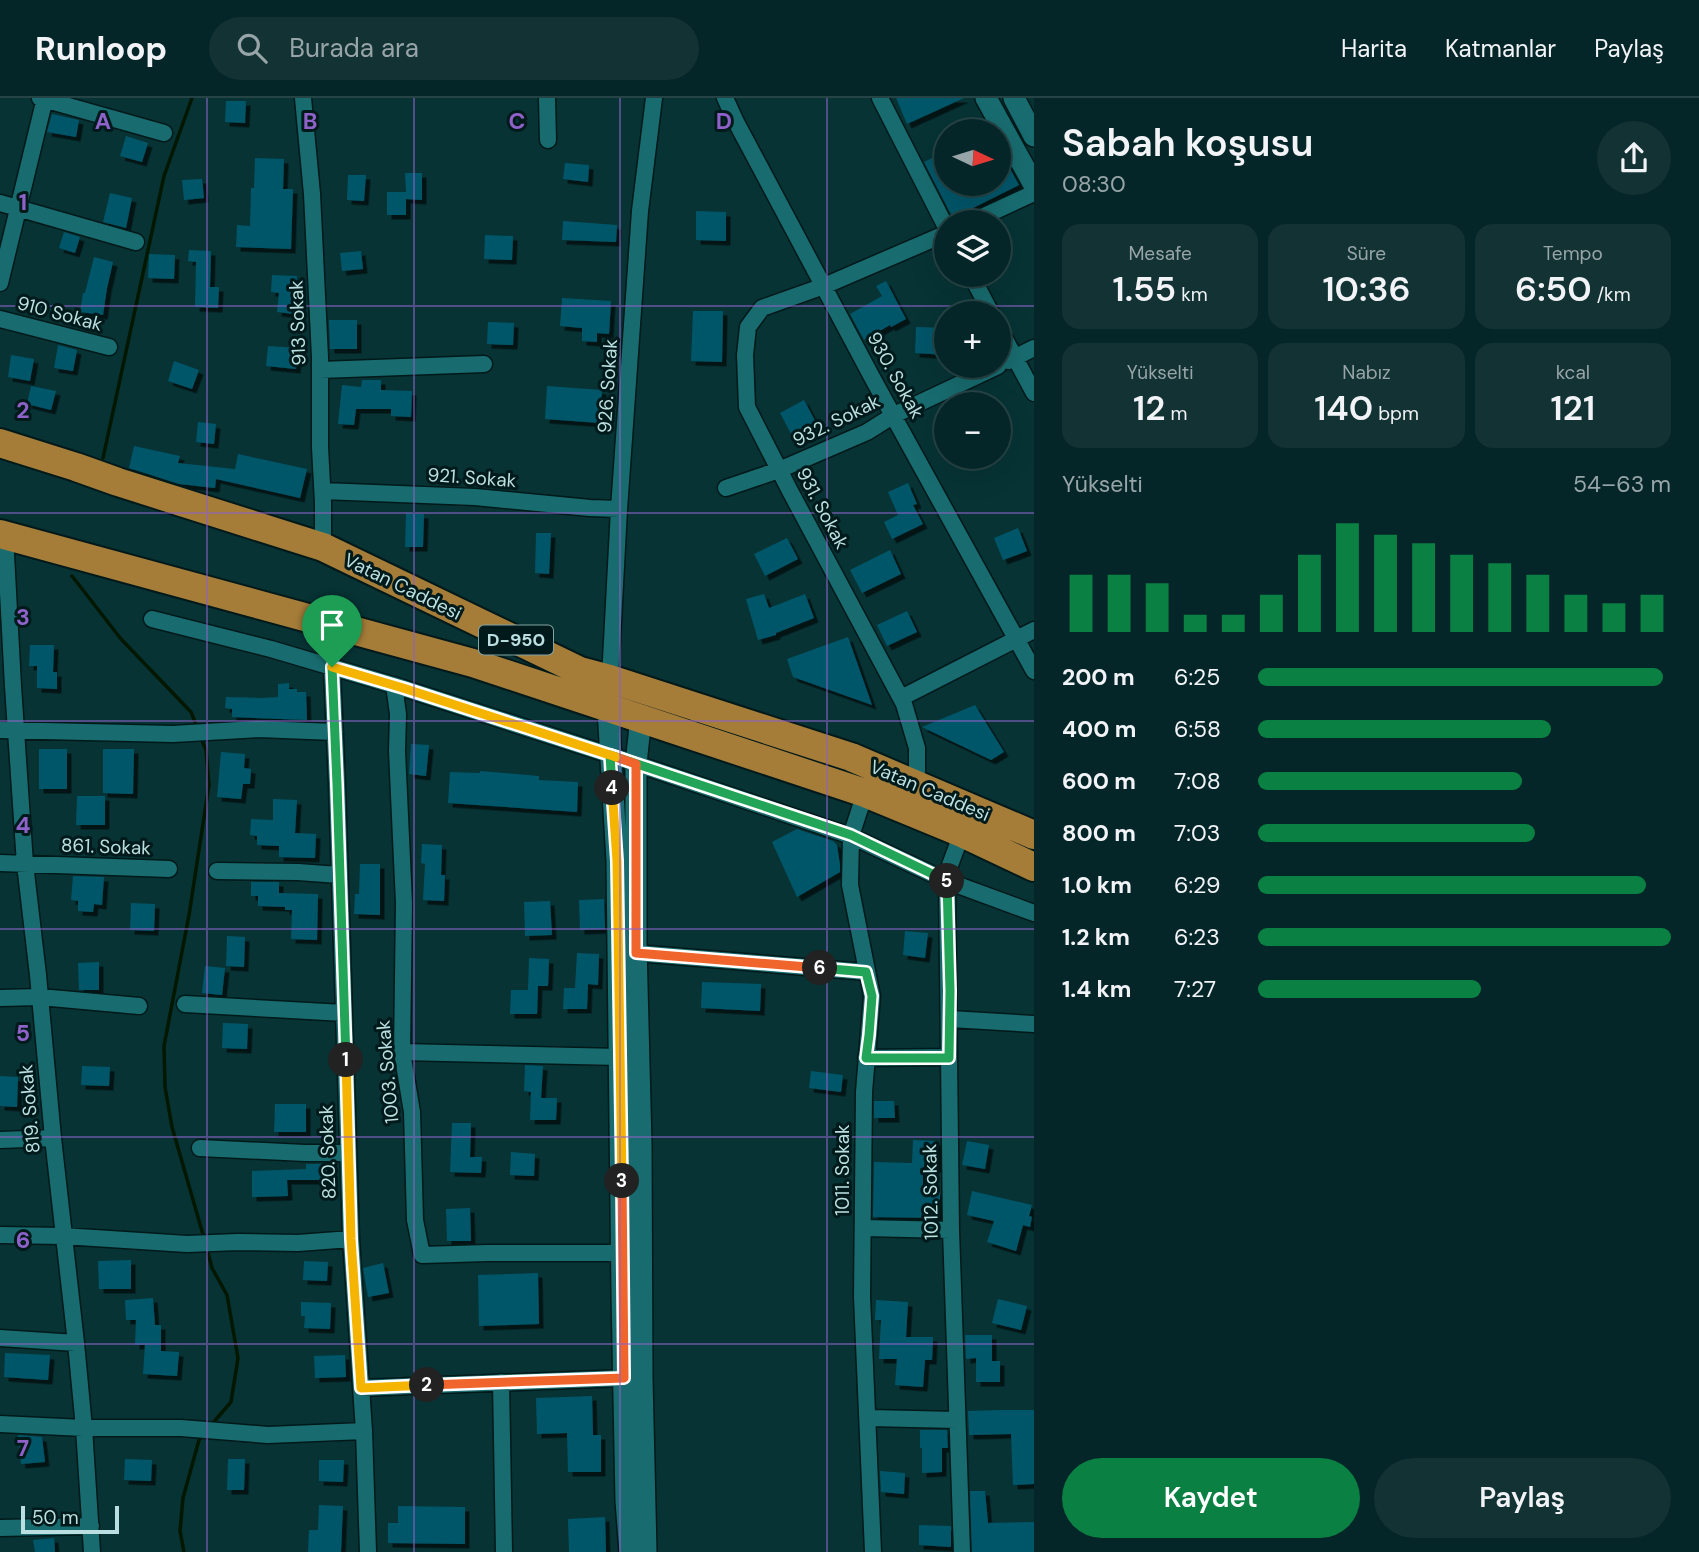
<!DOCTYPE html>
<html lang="tr">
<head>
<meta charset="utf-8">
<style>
  body { margin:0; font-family:"DM Sans",sans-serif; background:#133234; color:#f1f3f6; height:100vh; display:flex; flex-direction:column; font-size:26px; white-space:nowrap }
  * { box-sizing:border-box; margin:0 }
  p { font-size:23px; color:#97a5a8 }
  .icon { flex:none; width:38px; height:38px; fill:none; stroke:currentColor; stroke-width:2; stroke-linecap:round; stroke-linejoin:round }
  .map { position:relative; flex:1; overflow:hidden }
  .sheet { display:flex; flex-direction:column; background:#052628; width:665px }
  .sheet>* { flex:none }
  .needle { width:46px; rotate:94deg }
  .controls { position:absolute; left:934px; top:21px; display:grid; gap:14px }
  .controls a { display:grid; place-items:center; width:77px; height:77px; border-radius:50%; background:#052628; box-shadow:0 7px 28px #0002,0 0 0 2px #264345; font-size:35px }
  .scale { position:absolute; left:21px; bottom:18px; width:98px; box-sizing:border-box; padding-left:7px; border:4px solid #bbdfe0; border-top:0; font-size:19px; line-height:24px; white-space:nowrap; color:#bbdfe0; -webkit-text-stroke:5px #001a1b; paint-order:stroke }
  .pin { position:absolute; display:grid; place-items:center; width:60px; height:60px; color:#fff; margin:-72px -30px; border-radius:50% 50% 50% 0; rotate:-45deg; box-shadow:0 0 7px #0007 }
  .pin .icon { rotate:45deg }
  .km { position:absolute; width:35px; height:35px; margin:-18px; border-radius:50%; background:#222; color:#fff; font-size:19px; line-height:35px; text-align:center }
  .round { display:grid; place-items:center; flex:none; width:74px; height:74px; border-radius:37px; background:#133234 }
  .headline { display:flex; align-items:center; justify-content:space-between; height:119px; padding:0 28px }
  h1 { font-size:38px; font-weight:600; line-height:52px }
  .stats { display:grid; grid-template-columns:repeat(3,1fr); gap:10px; height:119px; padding:7px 28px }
  .stats div { display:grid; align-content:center; border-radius:18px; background:#133234; text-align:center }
  .stats b { font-size:35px; font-weight:600 }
  .stats small { font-size:19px; font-weight:400 }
  .stats p { font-size:19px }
  .chart { height:196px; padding:14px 28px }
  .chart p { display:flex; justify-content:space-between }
  .chart svg { width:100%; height:126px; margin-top:7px; stroke:#0b8043; stroke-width:6 }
  .primary-button { display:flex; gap:14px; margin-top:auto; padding:14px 28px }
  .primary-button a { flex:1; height:80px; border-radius:42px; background:#0b8043; color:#fff; font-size:28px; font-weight:600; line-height:80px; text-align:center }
  .primary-button a+a { background:#133234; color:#f1f3f6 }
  ul { padding:0 28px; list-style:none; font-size:23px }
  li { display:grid; grid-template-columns:112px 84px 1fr; align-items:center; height:52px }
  li i { height:18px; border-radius:9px; background:#0b8043 }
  header { display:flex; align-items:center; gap:42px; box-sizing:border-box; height:98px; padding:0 35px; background:#052628; border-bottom:2px solid #264345 }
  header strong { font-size:33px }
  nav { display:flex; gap:38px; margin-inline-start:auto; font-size:24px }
  .search { width:490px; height:63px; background:#133234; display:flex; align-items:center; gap:18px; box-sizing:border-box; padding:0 24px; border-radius:38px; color:#97a5a8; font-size:26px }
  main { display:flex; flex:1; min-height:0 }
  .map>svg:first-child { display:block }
</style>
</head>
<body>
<header>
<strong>Runloop</strong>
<div class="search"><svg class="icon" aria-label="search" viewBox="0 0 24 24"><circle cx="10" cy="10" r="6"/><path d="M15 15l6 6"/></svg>Burada ara</div>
<nav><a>Harita</a><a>Katmanlar</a><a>Paylaş</a></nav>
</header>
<main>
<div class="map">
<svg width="1034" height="1454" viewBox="0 0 1034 1454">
  <defs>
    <filter id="shadow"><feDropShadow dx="4.5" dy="4.5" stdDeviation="0" flood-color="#0009"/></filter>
  </defs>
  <rect width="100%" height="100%" fill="#073335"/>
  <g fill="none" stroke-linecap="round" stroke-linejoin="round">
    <path stroke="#041701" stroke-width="3.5" d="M103,360L164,78L192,0
      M72,478L121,541L191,614L197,629
      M201,640L206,652L209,687L189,817L164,948L165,989L172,1029L204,1140
      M207,1151L212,1170L227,1197L238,1260L231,1304L212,1326
      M184,1454L180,1433L183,1400L199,1342L203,1337"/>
  </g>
  <path fill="#005669" filter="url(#shadow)" d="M896,0H964L907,26Z
    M226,3H246L245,25L225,24Z
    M52,16L79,22L76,39L47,34Z
    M126,38L148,45L142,64L120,58Z
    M999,51L1019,87L953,120L924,64L947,53V86H999Z
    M255,60L284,61L283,91H293L291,151L236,149L237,127L250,128L251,90H254Z
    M565,65L589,67L588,84L563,81Z
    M405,75H422V102L406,101V117H387V94H406Z
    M348,77H366L364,103L347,102Z
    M202,81L204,100L184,102L182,82Z
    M110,95L132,100L126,130L103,124Z
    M696,113L726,114V143L696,142Z
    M563,123L617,127L616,144L562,142Z
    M64,134L80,139L75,155L59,150Z
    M485,137L513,138L512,162L484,161Z
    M189,152L211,153L210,189H219L218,210L195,209L196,164L188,163Z
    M361,153L363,171L342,173L340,155Z
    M149,156L175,157L174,181L148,180Z
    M94,159L113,164L107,190L103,217L80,214L83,195H85Z
    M272,177L297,178L294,216L277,214L279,195L271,194Z
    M886,183L906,221L891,229L890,227L864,242L850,216L882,198L876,188Z
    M562,200L611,203L609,236L597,235V244L582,243V230L560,228Z
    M693,213H723L722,264L691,263Z
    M329,222H357V251H330Z
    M488,224L514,225L513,247L487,246Z
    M916,229L947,230V257L915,255Z
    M58,247L77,252L73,273L54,270Z
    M268,248L298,250L296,271L266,268Z
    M11,257L34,261L30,283L8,279Z
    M174,263L199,272L192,291L168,283Z
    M362,282H381V292L412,293L411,319L391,318V311H356L354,327L338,326L342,287L361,289Z
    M31,288L56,293L51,312L27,306Z
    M547,288L602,292L600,325L545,321Z
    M804,302L820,332L796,345L780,315Z
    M198,324L216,326L214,346L196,344Z
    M134,348L180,358L178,365L235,371L238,356L307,371L300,400L216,381L215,390L179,386L129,370Z
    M908,385L917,406L913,407L923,426L892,441L884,424L898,417L888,394Z
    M406,415L424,416L423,449H405Z
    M1018,430L1027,453L1003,462L994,440Z
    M536,435H551L549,476L535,475Z
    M787,440L798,461L765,478L754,456Z
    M890,452L901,476L862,495L850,472Z
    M764,496L769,510L805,496L814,520L776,535V537L758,542L746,501Z
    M907,513L917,534L887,548L877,527Z
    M848,539L872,607L793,579L787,561Z
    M30,547H54L53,574H57V591L37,590V568H29Z
    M289,585V591H297V594H306L307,622L232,619V611L225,610L226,599L262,600L278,599V586Z
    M975,607L1004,654L991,662L922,629Z
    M411,646L429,647L426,678L409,676Z
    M39,651H67V691H39Z
    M103,651H134L133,696L103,695Z
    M221,654L245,656L244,670L251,671L250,686H243L241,701L217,699Z
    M480,673L539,678V682L578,684L577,714L448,705L450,674L480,675Z
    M77,698H105V727H76Z
    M273,701L297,702L295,735L316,736L315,760L279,759V748L257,747V738L250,737L251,721L273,722Z
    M797,731L833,743L837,747L840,767V774L797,799L772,744Z
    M422,746L442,747L441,777H445L444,803L423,802L425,766L421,765Z
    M360,766H380V817L354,816L355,796H359Z
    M73,778L104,779L102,807L94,806L93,814L78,813V803L71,802Z
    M251,784H279V795L318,796L317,842L291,841L292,812H285V809L258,808V798H251Z
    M604,801L605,831L580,832L579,802Z
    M550,803L552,837L525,838L524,804Z
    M131,805L155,806L154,833L130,832Z
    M905,833L928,835L925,860L903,857Z
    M227,838L245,839L244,869L226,868Z
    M577,855L599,856L598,887L588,886L587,911H563L564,890H575Z
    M529,860L549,861L548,888H538L537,916H510L511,892H528Z
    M99,864V892H79L78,865Z
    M205,868L225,870L222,897L202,895Z
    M702,884L761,886L760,913L701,910Z
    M223,925L248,926L247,951L222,950Z
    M525,967L543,968L541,1000H557L556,1022H530L531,994L524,993Z
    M82,968L110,969L109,988L81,987Z
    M811,973L843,977L841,994L809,990Z
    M0,978L18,979L17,1009L0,1008Z
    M874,1003H894L895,1020H874Z
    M275,1006H306V1034H274Z
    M452,1025H471L470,1059H482L481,1075L450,1074Z
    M913,1042L938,1043L937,1070L923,1069V1093H940V1120L873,1119L874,1064L912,1065Z
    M967,1043L989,1047L985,1071L962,1067Z
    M511,1054L535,1056L534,1078L510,1077Z
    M306,1066H327V1082H287L288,1098L252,1099V1073L306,1071Z
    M972,1093L1032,1107L1029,1118L1032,1119L1030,1129L1023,1127L1016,1153L987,1144L994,1123L967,1117Z
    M470,1110L471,1143H447L446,1111Z
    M131,1162V1191H99L98,1163Z
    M304,1163L328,1164L327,1183L303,1182Z
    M383,1165L389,1195L368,1199L363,1170Z
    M538,1175L539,1226L479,1228L478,1177Z
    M153,1200L155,1227H161V1253L179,1254L177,1278L143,1276L145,1247H135L136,1222H126L125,1202Z
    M998,1201L1027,1208L1021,1232L992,1225Z
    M876,1202L908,1204L906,1239H933L932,1262H925L923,1289L895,1287L897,1261H879L881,1222H875Z
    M301,1204L331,1205L330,1231L304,1230L305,1218H301Z
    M965,1237H992V1263H1000V1284H976V1260L966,1261Z
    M5,1255L50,1257L48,1282L4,1279Z
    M345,1257L346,1279L315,1280L314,1258Z
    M592,1298L593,1337H601V1374H568L567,1335L537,1336L536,1300Z
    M1000,1312H1034V1386L1013,1387L1011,1336L969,1337L968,1313Z
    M920,1332H947L948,1350H942V1374L922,1375V1350H920Z
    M18,1337L42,1339L45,1364L21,1366Z
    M125,1361L152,1362L151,1383L124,1382Z
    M228,1361H245L244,1392H227Z
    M319,1362H344L343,1384L319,1383Z
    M880,1373L905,1375L904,1396L881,1394Z
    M970,1393H985L988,1425L1034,1424V1454H972Z
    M319,1407L343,1408L341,1454H308L309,1432H318Z
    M398,1408L465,1409V1446L388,1445V1425H398Z
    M605,1419L606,1454H569L568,1421Z
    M919,1427L951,1428V1449L919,1447Z
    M54,1440L55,1454H35L33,1442Z"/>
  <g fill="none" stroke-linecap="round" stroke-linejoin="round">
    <g stroke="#02191a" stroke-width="19">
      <path id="street" d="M40,0L164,35
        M303,0L312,96L320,259V349L323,405V449
        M547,0L548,42
        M725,0L736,24L874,283L1034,573
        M880,0L947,131
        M0,105L136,144
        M971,124L1034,95
        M971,177L991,215
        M0,185L45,0
        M0,221L109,249
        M999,230L1034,295
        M1008,263L1034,250
        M320,272L484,266
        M726,390L779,372L867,334L894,317L998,268
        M323,393L475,399L590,410L619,411
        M5,438L13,588L25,766L38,877L53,1040L76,1245L84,1330L92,1454
        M152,521L271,551L403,590L610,657L851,738L947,783L1034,815
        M330,526L337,686L351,1141L364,1333L368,1454
        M610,581L619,411L640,113L654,0
        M394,587L398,616L397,653L404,805L402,954L412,1014L415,1122L422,1157L487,1155H622
        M901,600L1034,532
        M0,632L173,636L258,631L335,634
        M917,687V650L904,606L790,393L747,309L745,257L748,229L762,210L824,188L947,135
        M865,695L851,738L850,787L872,898L864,994L862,1199L873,1454
        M0,765L169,771
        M217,773L298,774L339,777
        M636,855L866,874
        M0,900L40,899L139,908
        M185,906L344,915
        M950,921L1034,926
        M402,954L620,959
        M866,960L949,959
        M0,1042L53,1040
        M200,1050L305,1055H348
        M863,1130L951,1132
        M0,1137L63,1138L187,1146L238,1144L298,1145L351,1141
        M0,1240L76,1245
        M501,1284L504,1454
        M361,1290L624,1280
        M869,1320L957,1322
        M0,1326L84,1330H181L268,1337L364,1333
        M0,1430L91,1428
        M962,1454L951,1132L947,783L950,767L962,735"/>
    </g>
    <g stroke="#02191a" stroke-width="24">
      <path id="secondary" d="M986,0L1034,87
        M1014,0L1034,38
        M608,610L617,763L622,1196L626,1403L630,1454
        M641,619L636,666V847L641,1046L642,1280L646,1454"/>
    </g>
    <g stroke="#02191a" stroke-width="32">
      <path id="highway" d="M0,345L76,369L118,384L323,449L580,573L610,581L851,659L1034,737
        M0,436L473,565L865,695L962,735L1034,769"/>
    </g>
    <use href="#street" stroke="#186c6f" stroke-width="16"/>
    <use href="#secondary" stroke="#186c6f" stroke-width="21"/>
    <use href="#highway" stroke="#a57d39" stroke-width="28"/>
  </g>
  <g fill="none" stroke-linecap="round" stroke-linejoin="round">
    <g stroke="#fff" stroke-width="14">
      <path id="split-1" d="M332,569L337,686L346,962"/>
    </g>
    <g stroke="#fff" stroke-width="14">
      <path id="split-2" d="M346,962L351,1141L361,1290L427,1287"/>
    </g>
    <g stroke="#fff" stroke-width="14">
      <path id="split-3" d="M427,1287L624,1280L622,1083"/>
    </g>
    <g stroke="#fff" stroke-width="14">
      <path id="split-4" d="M612,690L617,763L622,1083"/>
    </g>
    <g stroke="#fff" stroke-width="14">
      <path id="split-5" d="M612,690L610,657L851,737L947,783"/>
    </g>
    <g stroke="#fff" stroke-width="14">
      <path id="split-6" d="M820,870L866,874L872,898L869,937L866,960H949L950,893L947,783"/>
    </g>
    <g stroke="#fff" stroke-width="14">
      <path id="split-7" d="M616,659L636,666V855L820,870"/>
    </g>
    <g stroke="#fff" stroke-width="14">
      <path id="split-8" d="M332,569L403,590L616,659"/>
    </g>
    <use href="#split-1" stroke="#22a559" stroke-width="9"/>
    <use href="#split-2" stroke="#f5b400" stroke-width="9"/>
    <use href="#split-3" stroke="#f0652b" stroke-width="9"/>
    <use href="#split-4" stroke="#f5b400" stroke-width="9"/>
    <use href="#split-5" stroke="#22a559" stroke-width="9"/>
    <use href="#split-6" stroke="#22a559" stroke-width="9"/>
    <use href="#split-7" stroke="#f0652b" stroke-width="9"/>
    <use href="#split-8" stroke="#f5b400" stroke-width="9"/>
  </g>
  <path fill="none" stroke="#8e62c9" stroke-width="2" stroke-opacity="0.55" d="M207,0V1454M414,0V1454M620,0V1454M827,0V1454M0,208H1034M0,415H1034M0,623H1034M0,831H1034M0,1039H1034M0,1246H1034"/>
  <g text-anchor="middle" stroke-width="6" stroke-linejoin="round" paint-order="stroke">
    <rect fill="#001a1b" stroke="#83a4a5" stroke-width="2" x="479" y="527.5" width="74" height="29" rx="5"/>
    <g font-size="18" font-weight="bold" fill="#bbdfe0">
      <text x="516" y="548">D-950</text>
    </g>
    <g font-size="19" fill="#bbdfe0" stroke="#001a1b">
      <text transform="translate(60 215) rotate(15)" y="7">910 Sokak</text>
      <text transform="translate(297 225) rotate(-92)" y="7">913 Sokak</text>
      <text transform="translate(896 277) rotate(61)" y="7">930. Sokak</text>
      <text transform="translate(607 288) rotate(-86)" y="7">926. Sokak</text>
      <text transform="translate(836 322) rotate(-26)" y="7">932. Sokak</text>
      <text transform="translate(472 379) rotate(4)" y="7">921. Sokak</text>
      <text transform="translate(823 410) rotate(62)" y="7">931. Sokak</text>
      <text transform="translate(403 488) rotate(26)" y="7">Vatan Caddesi</text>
      <text transform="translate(930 692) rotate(23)" y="7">Vatan Caddesi</text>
      <text transform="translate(106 748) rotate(2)" y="7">861. Sokak</text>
      <text transform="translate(387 974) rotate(-95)" y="7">1003. Sokak</text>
      <text transform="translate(29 1011) rotate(-95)" y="7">819. Sokak</text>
      <text transform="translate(327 1054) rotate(-92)" y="7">820. Sokak</text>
      <text transform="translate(842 1072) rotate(-90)" y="7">1011. Sokak</text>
      <text transform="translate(930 1094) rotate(-91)" y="7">1012. Sokak</text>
    </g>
  </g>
  <g font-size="23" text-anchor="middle" font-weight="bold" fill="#8e62c9" stroke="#001a1b" stroke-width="6" stroke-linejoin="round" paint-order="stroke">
    <text x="103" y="31">A</text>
    <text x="310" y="31">B</text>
    <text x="517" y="31">C</text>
    <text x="724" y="31">D</text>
    <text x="23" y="112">1</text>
    <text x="23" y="320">2</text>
    <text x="23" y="527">3</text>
    <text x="23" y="735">4</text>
    <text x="23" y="943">5</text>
    <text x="23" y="1150">6</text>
    <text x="23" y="1358">7</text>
  </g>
</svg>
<div class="controls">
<a><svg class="needle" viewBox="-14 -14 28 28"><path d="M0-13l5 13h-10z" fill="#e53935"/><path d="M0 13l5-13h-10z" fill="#97a5a8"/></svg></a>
<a><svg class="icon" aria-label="layers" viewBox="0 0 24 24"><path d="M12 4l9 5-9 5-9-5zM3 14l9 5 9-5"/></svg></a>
<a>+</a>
<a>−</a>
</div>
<div class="scale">50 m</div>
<div class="pin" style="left:332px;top:569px;background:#1e9e55"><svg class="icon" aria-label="arrive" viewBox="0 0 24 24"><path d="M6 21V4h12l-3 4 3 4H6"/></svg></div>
<b class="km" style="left:346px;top:962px">1</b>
<b class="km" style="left:427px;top:1287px">2</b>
<b class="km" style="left:622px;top:1083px">3</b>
<b class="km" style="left:612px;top:690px">4</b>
<b class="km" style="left:947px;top:783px">5</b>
<b class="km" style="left:820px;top:870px">6</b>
</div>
<section class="sheet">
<div class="headline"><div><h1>Sabah koşusu</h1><p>08:30</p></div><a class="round"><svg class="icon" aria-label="share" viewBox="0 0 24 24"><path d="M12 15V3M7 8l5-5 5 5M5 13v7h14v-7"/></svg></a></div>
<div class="stats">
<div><p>Mesafe</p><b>1.55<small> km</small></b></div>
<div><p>Süre</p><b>10:36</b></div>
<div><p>Tempo</p><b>6:50<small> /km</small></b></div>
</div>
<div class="stats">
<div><p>Yükselti</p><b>12<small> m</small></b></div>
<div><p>Nabız</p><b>140<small> bpm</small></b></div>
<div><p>kcal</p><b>121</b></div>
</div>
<div class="chart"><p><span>Yükselti</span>54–63 m</p>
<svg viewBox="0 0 160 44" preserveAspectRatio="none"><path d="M5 44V24M15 44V24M25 44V27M35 44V38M45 44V38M55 44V31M65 44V17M75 44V6M85 44V10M95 44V13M105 44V17M115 44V20M125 44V24M135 44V31M145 44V34M155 44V31"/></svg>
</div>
<ul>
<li><b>200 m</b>6:25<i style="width:98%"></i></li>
<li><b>400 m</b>6:58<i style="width:71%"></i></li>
<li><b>600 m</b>7:08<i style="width:64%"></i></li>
<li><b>800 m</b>7:03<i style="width:67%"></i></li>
<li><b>1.0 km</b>6:29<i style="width:94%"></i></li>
<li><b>1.2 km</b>6:23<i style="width:100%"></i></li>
<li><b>1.4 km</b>7:27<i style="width:54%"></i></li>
</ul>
<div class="primary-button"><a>Kaydet</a><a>Paylaş</a></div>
</section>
</main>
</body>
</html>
